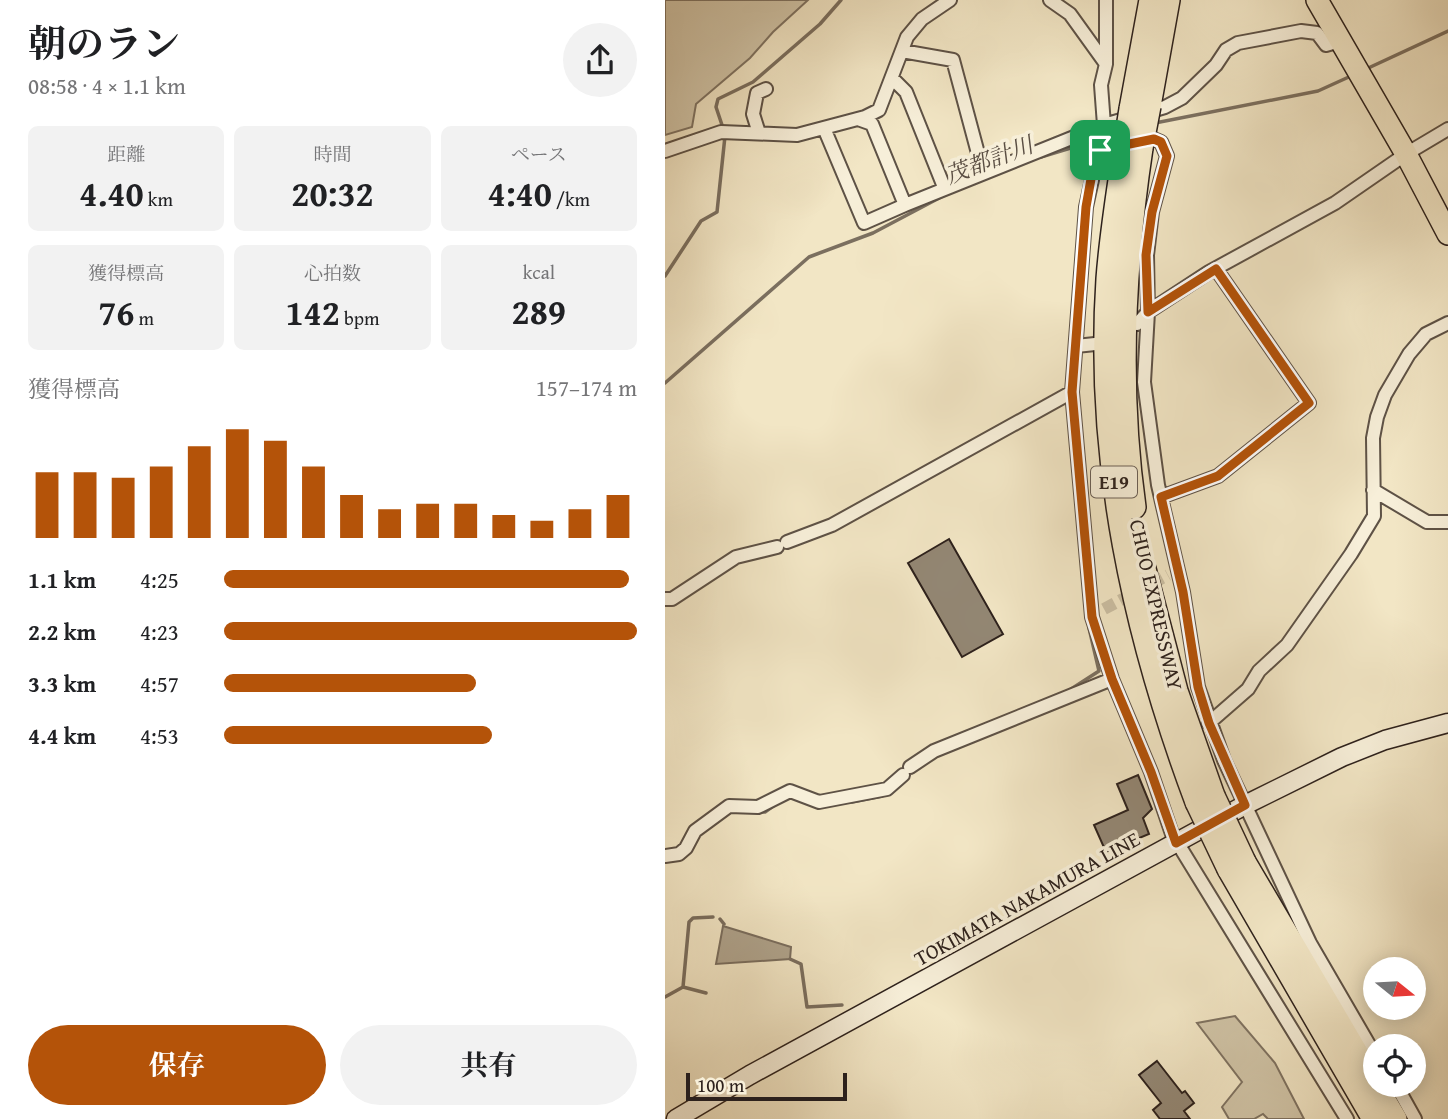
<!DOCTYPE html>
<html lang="ja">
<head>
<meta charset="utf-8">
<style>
  body { margin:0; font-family:"Gentium Book Plus","Noto Serif JP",serif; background:#f2f2f2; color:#202124; height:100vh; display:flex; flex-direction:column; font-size:26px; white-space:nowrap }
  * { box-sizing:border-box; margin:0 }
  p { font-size:23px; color:#757577 }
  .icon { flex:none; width:38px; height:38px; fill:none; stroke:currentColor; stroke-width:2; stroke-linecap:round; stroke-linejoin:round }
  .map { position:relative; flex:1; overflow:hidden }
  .panel { display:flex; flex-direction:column; background:#fff; width:665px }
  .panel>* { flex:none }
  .needle { width:46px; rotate:108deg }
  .controls { position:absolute; left:698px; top:957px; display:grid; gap:14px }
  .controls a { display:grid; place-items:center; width:63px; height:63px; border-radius:50%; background:#fff; box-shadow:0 4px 18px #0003; font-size:35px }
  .scale { position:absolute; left:21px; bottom:18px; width:161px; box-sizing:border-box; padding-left:7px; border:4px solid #2d211c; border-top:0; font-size:19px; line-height:24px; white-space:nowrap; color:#2d211c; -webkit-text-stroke:5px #f7efd9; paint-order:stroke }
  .pin { position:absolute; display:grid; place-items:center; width:60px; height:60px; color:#fff; margin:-30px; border-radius:14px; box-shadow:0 4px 10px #0006 }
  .round { display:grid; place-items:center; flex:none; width:74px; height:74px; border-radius:37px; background:#f2f2f2 }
  .headline { display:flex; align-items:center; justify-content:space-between; height:119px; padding:0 28px }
  h1 { font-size:38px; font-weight:700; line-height:52px }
  .stats { display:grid; grid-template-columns:repeat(3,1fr); gap:10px; height:119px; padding:7px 28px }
  .stats div { display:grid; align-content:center; border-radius:10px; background:#f2f2f2; text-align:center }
  .stats b { font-size:35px; font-weight:700 }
  .stats small { font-size:19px; font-weight:400 }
  .stats p { font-size:19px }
  .chart { height:196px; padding:14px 28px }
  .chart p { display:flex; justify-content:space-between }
  .chart svg { width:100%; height:126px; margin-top:7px; stroke:#b45309; stroke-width:6 }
  .action { display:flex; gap:14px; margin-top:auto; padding:14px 28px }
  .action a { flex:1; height:80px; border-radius:42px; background:#b45309; color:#fff; font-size:28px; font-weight:700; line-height:80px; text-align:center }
  .action a+a { background:#f2f2f2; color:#202124 }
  ul { padding:0 28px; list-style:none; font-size:23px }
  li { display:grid; grid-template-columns:112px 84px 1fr; align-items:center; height:52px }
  li i { height:18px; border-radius:9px; background:#b45309 }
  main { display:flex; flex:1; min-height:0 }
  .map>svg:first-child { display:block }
</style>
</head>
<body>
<main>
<section class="panel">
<div class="headline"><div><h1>朝のラン</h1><p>08:58 · 4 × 1.1 km</p></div><a class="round"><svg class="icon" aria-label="share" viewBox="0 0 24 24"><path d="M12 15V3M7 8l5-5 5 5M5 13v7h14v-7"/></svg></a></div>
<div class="stats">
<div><p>距離</p><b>4.40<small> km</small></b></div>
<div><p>時間</p><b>20:32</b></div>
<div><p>ペース</p><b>4:40<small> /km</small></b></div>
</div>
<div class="stats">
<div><p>獲得標高</p><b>76<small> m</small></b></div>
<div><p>心拍数</p><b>142<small> bpm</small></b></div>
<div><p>kcal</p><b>289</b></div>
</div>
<div class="chart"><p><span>獲得標高</span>157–174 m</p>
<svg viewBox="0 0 160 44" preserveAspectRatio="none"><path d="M5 44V21M15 44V21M25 44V23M35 44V19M45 44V12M55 44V6M65 44V10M75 44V19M85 44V29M95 44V34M105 44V32M115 44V32M125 44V36M135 44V38M145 44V34M155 44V29"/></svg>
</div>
<ul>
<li><b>1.1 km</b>4:25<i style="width:98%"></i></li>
<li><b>2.2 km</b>4:23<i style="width:100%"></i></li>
<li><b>3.3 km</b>4:57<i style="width:61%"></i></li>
<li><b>4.4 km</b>4:53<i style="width:65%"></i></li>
</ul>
<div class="action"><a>保存</a><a>共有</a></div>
</section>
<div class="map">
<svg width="783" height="1119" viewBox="0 0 783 1119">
  <rect width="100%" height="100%" fill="#f2e6c5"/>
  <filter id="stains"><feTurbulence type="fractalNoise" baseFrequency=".00286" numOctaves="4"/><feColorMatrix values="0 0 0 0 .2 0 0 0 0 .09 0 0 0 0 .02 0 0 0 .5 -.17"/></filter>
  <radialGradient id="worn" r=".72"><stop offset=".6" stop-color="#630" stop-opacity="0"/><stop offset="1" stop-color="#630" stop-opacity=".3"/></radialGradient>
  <path fill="#d1c5a8" stroke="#7f7362" stroke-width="2" d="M0,0H143L108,32L85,58L31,104L27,127L0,135Z
    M570,1016L610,1063L639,1119H603L598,1114L589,1119H564L557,1107L577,1082L532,1023Z"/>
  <path fill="#afa38c" stroke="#7b6f5f" stroke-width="2" d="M58,926L126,947L125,959L51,964Z"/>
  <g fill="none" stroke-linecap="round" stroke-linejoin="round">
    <path stroke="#7b6f5f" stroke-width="3.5" d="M699,70L783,31
      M490,123L653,91L686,76
      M58,128L51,107L53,99L88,82L155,24L176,0
      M376,157L432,140
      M0,276L36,221L52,212L60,136
      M0,383L144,257L208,233L278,196
      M403,691L434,671L424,628
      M187,802L217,796
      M93,812H100L111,804
      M55,919L59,924
      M125,959L136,964L142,1007L177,1005
      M18,987L41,993
      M0,997L18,987L24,922L28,918L48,917"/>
  </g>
  <path fill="#938774" stroke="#2d211c" stroke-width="2" d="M284,539L338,634L297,657L243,563Z
    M473,775L487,809L478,818L484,834L441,852L429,825L463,810L452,784Z
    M492,1061L517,1093L520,1091L529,1103L519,1111L525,1119H495L488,1110L496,1103L474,1075Z"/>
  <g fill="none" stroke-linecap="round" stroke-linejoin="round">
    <path stroke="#cbbfa3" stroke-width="12" stroke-dasharray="12 6" stroke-linecap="butt" d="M439,609L503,575"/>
    <g stroke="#5e5246" stroke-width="16">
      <path id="minor" d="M385,0L405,14L441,64
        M441,0V64L436,85L439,125L421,207L407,392L427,617L447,679L486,772L507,834L682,1119
        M237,51L288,60L318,172
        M227,78L241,92L279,187
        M193,119L207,124L240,205L439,125L500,107L517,98L551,65L561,50L573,43L636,31L652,33L661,45L668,43
        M159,128L199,223L240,205
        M94,133L88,114L92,93L101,89
        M0,151L56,132L132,135L200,117L214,110L242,37L257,19L285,0
        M435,151L489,139L496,142L502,156L487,212L482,255L483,312L479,382L493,485L518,592L533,687L559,760L645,943L710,1055
        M472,324L483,312L544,272L670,203L741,154L783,129
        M411,346L430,344
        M708,490L762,522H783
        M496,497L553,476L644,403L551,269
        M122,542L167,525L407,392
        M0,599H7L71,557L112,547
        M544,723L583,689L594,671L622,645L686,554L709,516L708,438L712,417L720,395L744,354L761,334L783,323
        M245,767L269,751L447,679
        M0,856L14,854L21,848L30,831L64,806L93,807L125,791L154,802L222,789L238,775
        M731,1085L750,1119"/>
    </g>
    <g stroke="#2d211c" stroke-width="21">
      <path id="secondary" d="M11,1119L85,1075L580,805L677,757L720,740L783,723"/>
    </g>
    <g stroke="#2d211c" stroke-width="24">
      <path id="trunk" d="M652,0L741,154L783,234"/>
    </g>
    <g stroke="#2d211c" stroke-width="26">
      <path id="motorway" d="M484,106L503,0
        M466,109L486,0
        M459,153C453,195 446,237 443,279C431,459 469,634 532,802
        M469,507C452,387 458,268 476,148
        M479,569L511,691L548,796
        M579,862L730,1119
        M564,869L709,1119"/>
    </g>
    <use href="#minor" stroke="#f7efd9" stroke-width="12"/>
    <use href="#secondary" stroke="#f7efd9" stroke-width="18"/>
    <use href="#trunk" stroke="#f2e6c5" stroke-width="21"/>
    <use href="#motorway" stroke="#f2e6c5" stroke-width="23"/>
    <g stroke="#2d211c" stroke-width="26" stroke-linecap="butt">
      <path id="motorway-bridge" d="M476,148L484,106
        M459,153L466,109
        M548,796L579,862
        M532,802L564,869"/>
    </g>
    <use href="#motorway-bridge" stroke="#f2e6c5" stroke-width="23"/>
  </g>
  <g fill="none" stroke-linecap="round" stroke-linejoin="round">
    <g stroke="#fff" stroke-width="14">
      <path id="route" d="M489,139L496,142L502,156L487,212L481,255L483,312L551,269L644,403L553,476L496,497L518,592L533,687L544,723L580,805L511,843L486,772L447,679L427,617L407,392L421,207L426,179L435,150Z"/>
    </g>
    <use href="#route" stroke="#b45309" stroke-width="9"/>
  </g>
  <g text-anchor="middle" stroke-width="7" stroke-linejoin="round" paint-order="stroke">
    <rect fill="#f7efd9" stroke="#6a5f55" stroke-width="2" x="426" y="466.5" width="46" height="31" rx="5"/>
    <g font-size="19" font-weight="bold" fill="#2d211c">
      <text x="449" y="489">E19</text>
    </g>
    <g font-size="21" fill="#2d211c" stroke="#f7efd9">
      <text transform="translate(491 605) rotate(77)" y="7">CHUO EXPRESSWAY</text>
      <text transform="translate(362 899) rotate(-29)" y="7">TOKIMATA NAKAMURA LINE</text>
    </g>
    <g font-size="23" font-style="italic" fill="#5a4e43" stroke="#f7efd9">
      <text transform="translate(324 160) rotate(-21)" y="8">茂都計川</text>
    </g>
  </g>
  <rect width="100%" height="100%" filter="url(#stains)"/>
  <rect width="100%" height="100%" fill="url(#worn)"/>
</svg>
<div class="controls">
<a><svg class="needle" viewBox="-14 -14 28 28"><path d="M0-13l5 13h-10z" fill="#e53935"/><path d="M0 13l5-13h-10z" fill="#757577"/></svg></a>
<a><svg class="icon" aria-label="locate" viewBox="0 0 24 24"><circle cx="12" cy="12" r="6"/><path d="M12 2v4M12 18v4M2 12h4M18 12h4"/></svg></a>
</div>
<div class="scale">100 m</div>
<div class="pin" style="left:435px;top:150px;background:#1e9e55"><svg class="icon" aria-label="arrive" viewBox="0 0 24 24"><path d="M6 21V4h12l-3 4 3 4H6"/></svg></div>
</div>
</main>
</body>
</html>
